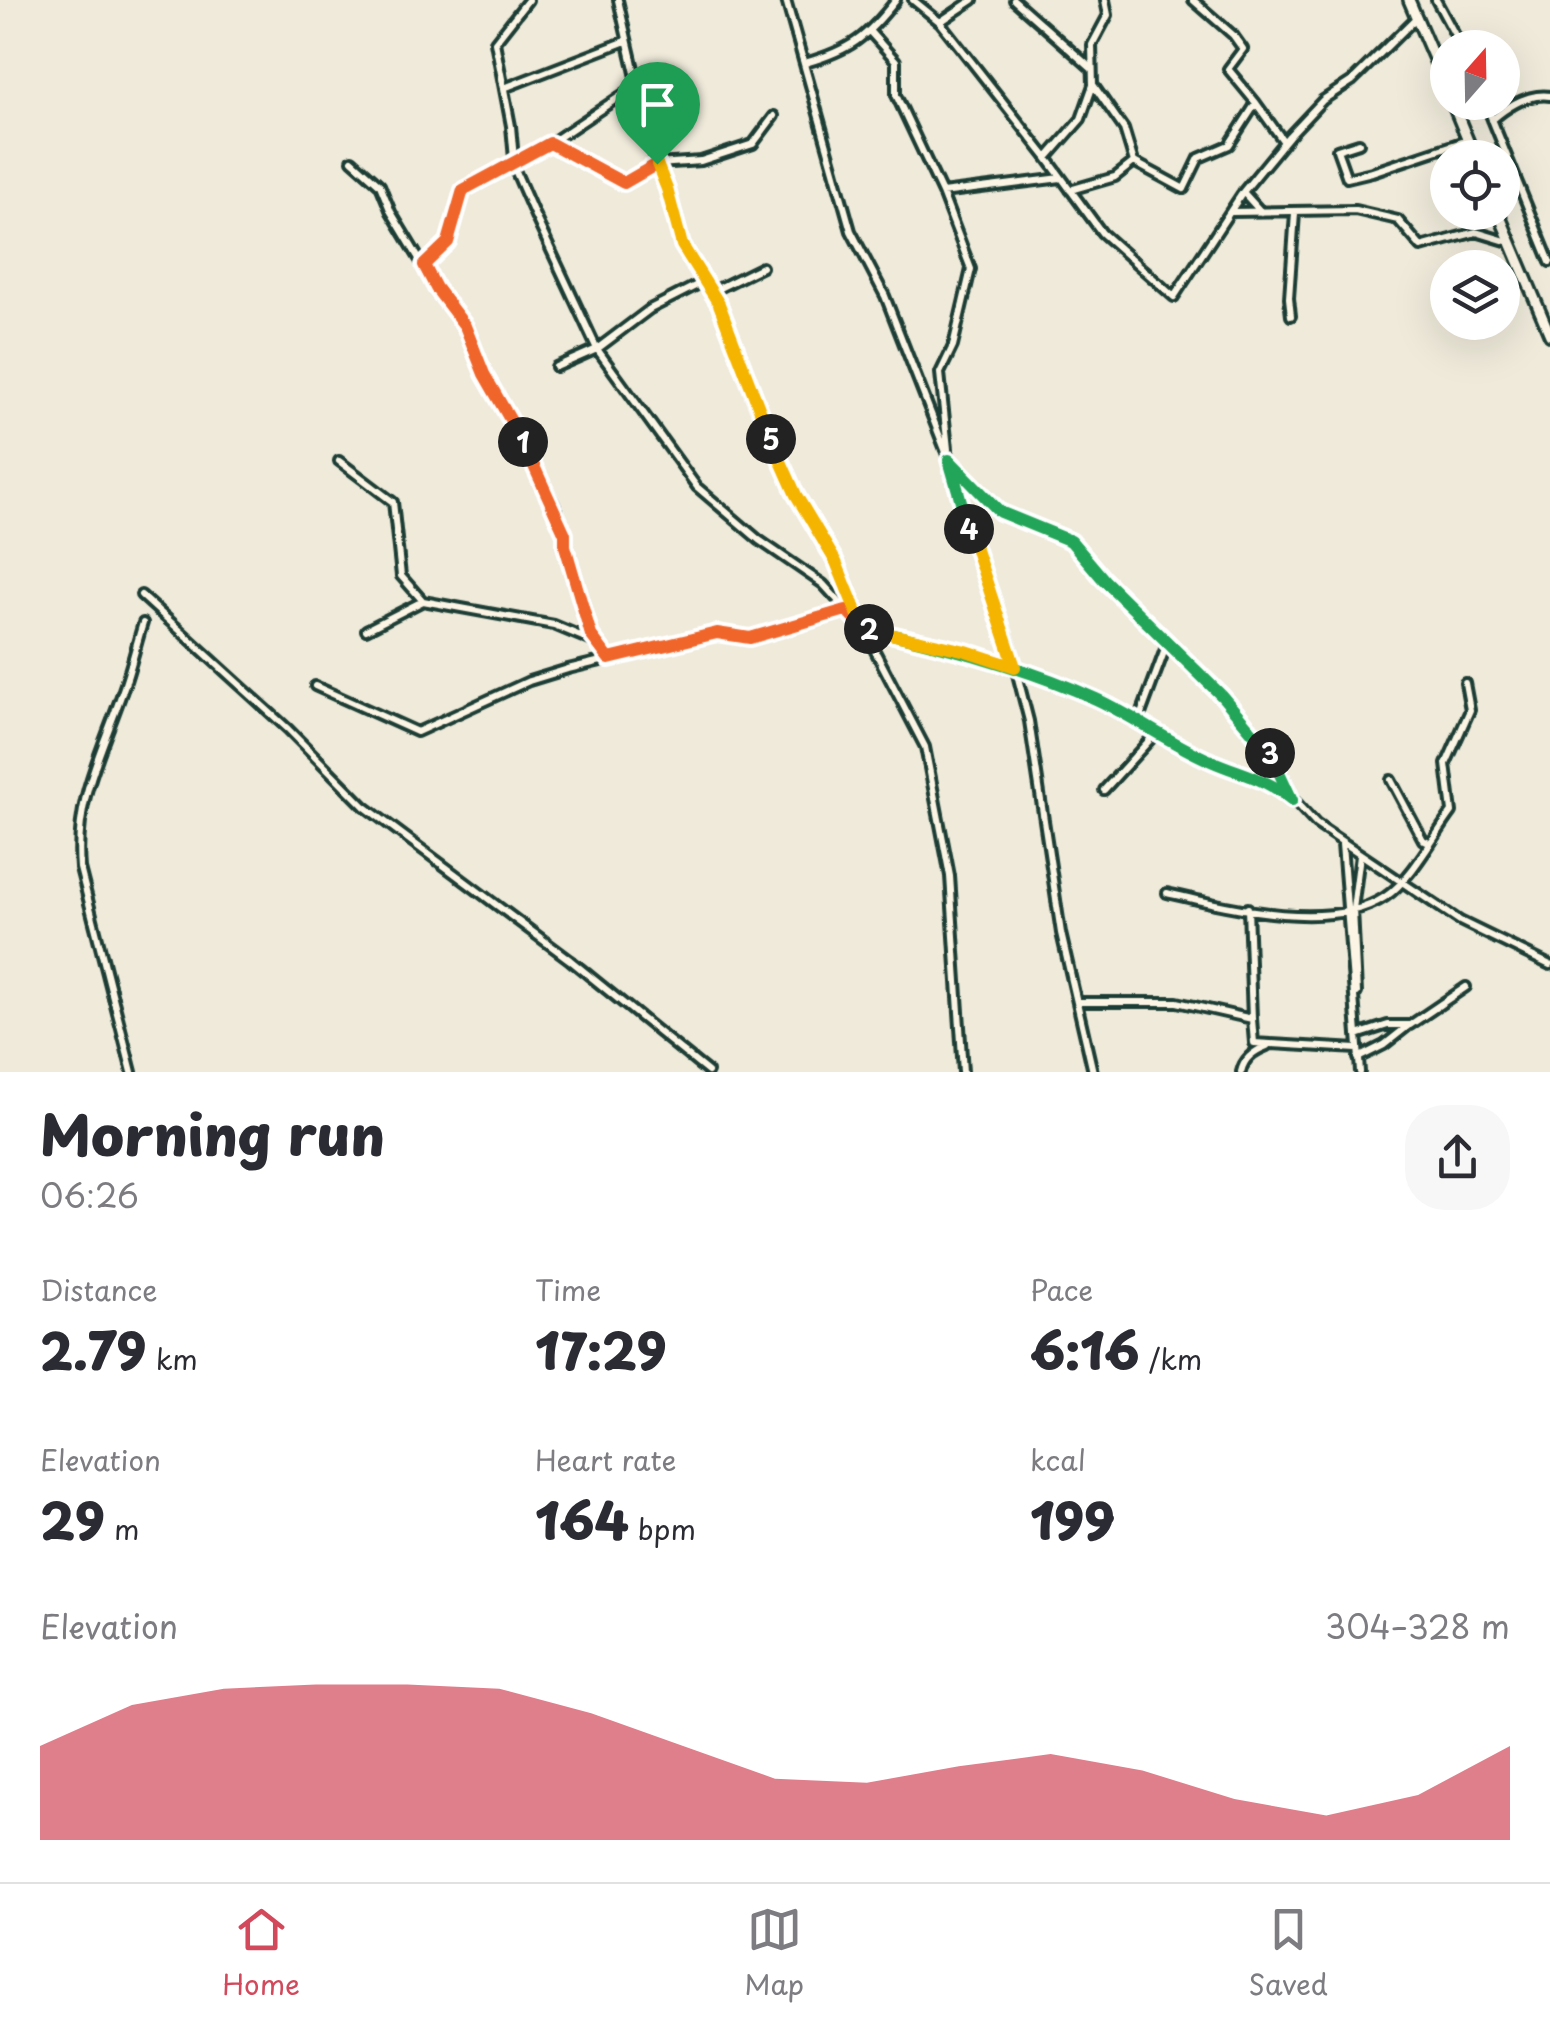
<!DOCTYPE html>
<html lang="en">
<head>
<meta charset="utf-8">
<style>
  body { margin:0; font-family:"Playpen Sans",sans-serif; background:#f7f7f7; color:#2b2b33; height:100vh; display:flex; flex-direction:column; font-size:38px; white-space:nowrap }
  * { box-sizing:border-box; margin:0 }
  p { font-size:32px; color:#7c7c81 }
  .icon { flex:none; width:55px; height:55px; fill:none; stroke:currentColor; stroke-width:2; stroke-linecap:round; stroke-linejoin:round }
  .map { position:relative; height:1072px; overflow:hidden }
  .details { display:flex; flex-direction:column; background:#fff; flex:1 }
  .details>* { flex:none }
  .needle { width:65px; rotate:20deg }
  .buttons { position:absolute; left:1430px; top:30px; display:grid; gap:20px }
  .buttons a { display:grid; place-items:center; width:90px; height:90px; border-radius:50%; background:#fff; box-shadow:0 10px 40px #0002; font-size:50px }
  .pin { position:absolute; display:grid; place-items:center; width:85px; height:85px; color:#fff; margin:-102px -42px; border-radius:50% 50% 50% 0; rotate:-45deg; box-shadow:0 0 10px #0007 }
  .pin .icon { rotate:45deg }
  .km { position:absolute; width:50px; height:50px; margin:-25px; border-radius:50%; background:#222; color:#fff; font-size:28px; line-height:50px; text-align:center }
  .round { display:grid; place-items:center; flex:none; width:105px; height:105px; border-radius:40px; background:#f7f7f7 }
  .overview { display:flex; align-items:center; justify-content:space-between; height:170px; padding:0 40px }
  h1 { font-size:55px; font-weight:800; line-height:75px }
  .stats { display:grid; grid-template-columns:repeat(3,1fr); gap:15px; height:170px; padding:10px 40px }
  .stats div { display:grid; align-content:center }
  .stats b { font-size:50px; font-weight:800 }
  .stats small { font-size:28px; font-weight:400 }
  .stats p { font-size:28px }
  .chart { height:280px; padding:20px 40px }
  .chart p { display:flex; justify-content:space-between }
  .chart svg { width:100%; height:180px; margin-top:10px; fill:#d1495b; opacity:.7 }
  .dock { display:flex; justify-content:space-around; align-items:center; height:140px; border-top:2px solid #e1e1e2; background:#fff; font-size:28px; color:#7c7c81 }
  .dock a { display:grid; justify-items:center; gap:5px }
  .dock .on { color:#d1495b }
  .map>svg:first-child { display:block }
</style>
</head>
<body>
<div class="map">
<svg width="1550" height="1072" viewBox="0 0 1550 1072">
  <rect width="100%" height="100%" fill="#efeada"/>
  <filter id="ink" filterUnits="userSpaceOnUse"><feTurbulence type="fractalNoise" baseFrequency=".01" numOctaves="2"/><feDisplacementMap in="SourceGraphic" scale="20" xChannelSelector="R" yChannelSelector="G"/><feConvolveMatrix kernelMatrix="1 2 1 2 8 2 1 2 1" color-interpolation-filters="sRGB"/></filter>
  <g filter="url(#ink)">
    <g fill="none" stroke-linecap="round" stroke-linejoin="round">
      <g stroke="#1f3d34" stroke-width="14">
        <path id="street" d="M528,0L495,42L511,126L515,170L535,216L597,349L697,487L759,540L823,584L863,628L966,651L1015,667L1097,700L1212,762L1273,783L1288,795
          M618,0L655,159L667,189L682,245L719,304L760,415L796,495L836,562L863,628L925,747L950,876L963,1072
          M786,0L851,231L885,296L949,460L999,512L1071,541L1104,580L1221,696L1274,759L1293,799L1316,824L1460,921L1550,965
          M913,0L940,22
          M973,0L940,22L1047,158
          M1014,0L1092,69
          M1105,0L1108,15L1092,45L1093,85L1081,119L1047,158L1102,233L1174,297L1243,192L1289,136L1323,100L1352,81L1417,17
          M1193,0L1233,35L1243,49L1228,69L1256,103
          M1436,0L1462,48
          M871,33L896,61V95L942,193L971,269L953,346L940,373L948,449
          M805,63C851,50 867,37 896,0
          M1094,86L1124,129L1134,162
          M504,88L626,41
          M1485,102L1550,262
          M1492,120C1508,106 1528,93 1550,96
          M551,143L623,183L657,164L701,161L753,144L774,116
          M1359,143L1337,150L1347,178L1372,172L1468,140
          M352,160L380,185L391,212L436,287L465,325L484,374L554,504L565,534V546L591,635L609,658
          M1070,190L1115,177L1134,162L1184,189L1199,158L1229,145L1256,103L1284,142
          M1243,192L1261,212
          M942,193L1061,178
          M1232,212L1355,210L1398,220L1421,247L1476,232L1509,242
          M424,265L448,242L463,190L555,140L637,85
          M711,292L762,267
          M1291,316L1289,298L1295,213
          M556,367L597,349L650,309L705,281
          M339,461L393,502L401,576L423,601L554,625L595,642
          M950,461L970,536L1009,643L1029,721L1061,933L1093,1072
          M141,595L288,729L364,806L570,960L708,1072
          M366,630L423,601
          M315,686L417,732L529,681L568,669L717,633L750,638L848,609
          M1138,722L1167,644
          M1391,780L1423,840L1429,843
          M1104,790L1157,732
          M1342,844L1360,1072
          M1167,893C1227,907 1330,933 1385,897C1410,881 1434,836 1452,812L1446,764L1470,710L1465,683
          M1248,908L1252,1019
          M1357,993L1353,909L1360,855
          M1077,1002H1177L1252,1019L1254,1043L1357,1049
          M1357,1035L1388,1025H1410L1466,987
          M1358,1058L1384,1045L1408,1026
          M132,1072L80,868C74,800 102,752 123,690C131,668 136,645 143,623
          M1241,1072C1244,1058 1254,1051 1267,1046"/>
      </g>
      <g stroke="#1f3d34" stroke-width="16">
        <path id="primary" d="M1409,0L1448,91
          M1452,102L1475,158
          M1498,212L1550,335"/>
      </g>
      <use href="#street" stroke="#fcf5e5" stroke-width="6"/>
      <use href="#primary" stroke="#fcf5e5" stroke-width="9"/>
    </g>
  </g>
  <g fill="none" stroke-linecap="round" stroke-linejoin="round" filter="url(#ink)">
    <g stroke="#fff" stroke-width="20">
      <path id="split-1" d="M523,442L484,374L465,326L436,288L424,265L448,242L463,190L550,143L624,183L657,164"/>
    </g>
    <g stroke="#fff" stroke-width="20">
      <path id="split-2" d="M523,442L565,534V546L591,635L609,659L717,633L750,638L846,610L863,628L869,629"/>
    </g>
    <g stroke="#fff" stroke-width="20">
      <path id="split-3" d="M869,629C947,647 1023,666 1096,699C1135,717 1171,744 1211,761C1240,774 1267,778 1292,800L1270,753"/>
    </g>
    <g stroke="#fff" stroke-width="20">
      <path id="split-4" d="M969,529L949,460L1000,512L1071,541L1104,580L1222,696L1270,753"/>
    </g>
    <g stroke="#fff" stroke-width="20">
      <path id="split-5" d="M771,439L796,495L836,562L863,628L966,651L1015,667L969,529"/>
    </g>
    <g stroke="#fff" stroke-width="20">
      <path id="split-6" d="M657,164L667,189L682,245L719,304L771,439"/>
    </g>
    <use href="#split-1" stroke="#f0652b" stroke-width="12"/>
    <use href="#split-2" stroke="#f0652b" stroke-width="12"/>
    <use href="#split-3" stroke="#22a559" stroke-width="12"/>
    <use href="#split-4" stroke="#22a559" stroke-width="12"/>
    <use href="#split-5" stroke="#f5b400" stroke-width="12"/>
    <use href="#split-6" stroke="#f5b400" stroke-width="12"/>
  </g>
</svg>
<div class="buttons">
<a><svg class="needle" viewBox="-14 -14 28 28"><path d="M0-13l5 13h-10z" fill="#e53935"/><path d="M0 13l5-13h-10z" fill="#7c7c81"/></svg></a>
<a><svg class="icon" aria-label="locate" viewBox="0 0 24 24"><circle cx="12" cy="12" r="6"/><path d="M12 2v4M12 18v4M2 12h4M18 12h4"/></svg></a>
<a><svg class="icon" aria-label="layers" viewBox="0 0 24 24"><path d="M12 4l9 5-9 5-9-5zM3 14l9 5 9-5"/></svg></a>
</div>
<div class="pin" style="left:657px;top:164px;background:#1e9e55"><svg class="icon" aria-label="arrive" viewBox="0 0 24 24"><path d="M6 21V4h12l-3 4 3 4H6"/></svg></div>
<b class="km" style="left:523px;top:442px">1</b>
<b class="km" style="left:869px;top:629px">2</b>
<b class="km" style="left:1270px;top:753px">3</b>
<b class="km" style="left:969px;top:529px">4</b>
<b class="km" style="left:771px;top:439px">5</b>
</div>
<section class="details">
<div class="overview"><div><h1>Morning run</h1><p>06:26</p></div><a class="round"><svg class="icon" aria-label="share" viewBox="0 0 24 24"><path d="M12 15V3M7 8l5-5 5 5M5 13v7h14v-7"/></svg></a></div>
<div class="stats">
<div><p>Distance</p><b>2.79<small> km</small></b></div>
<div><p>Time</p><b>17:29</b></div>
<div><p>Pace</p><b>6:16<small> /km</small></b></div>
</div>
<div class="stats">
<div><p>Elevation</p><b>29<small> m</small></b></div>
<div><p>Heart rate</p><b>164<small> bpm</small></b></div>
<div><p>kcal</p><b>199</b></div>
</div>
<div class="chart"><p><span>Elevation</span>304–328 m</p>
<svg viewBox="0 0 160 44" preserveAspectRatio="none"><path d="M0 44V21L10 11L20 7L30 6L40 6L50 7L60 13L70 21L80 29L90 30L100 26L110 23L120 27L130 34L140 38L150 33L160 21V44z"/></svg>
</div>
</section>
<nav class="dock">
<a class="on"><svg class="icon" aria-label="home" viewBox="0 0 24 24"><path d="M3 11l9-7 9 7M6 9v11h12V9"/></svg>Home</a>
<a><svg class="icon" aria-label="map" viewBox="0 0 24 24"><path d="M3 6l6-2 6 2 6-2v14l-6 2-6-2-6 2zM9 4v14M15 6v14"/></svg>Map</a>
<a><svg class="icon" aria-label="saved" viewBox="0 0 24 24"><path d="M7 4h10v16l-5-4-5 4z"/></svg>Saved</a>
</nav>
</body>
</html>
